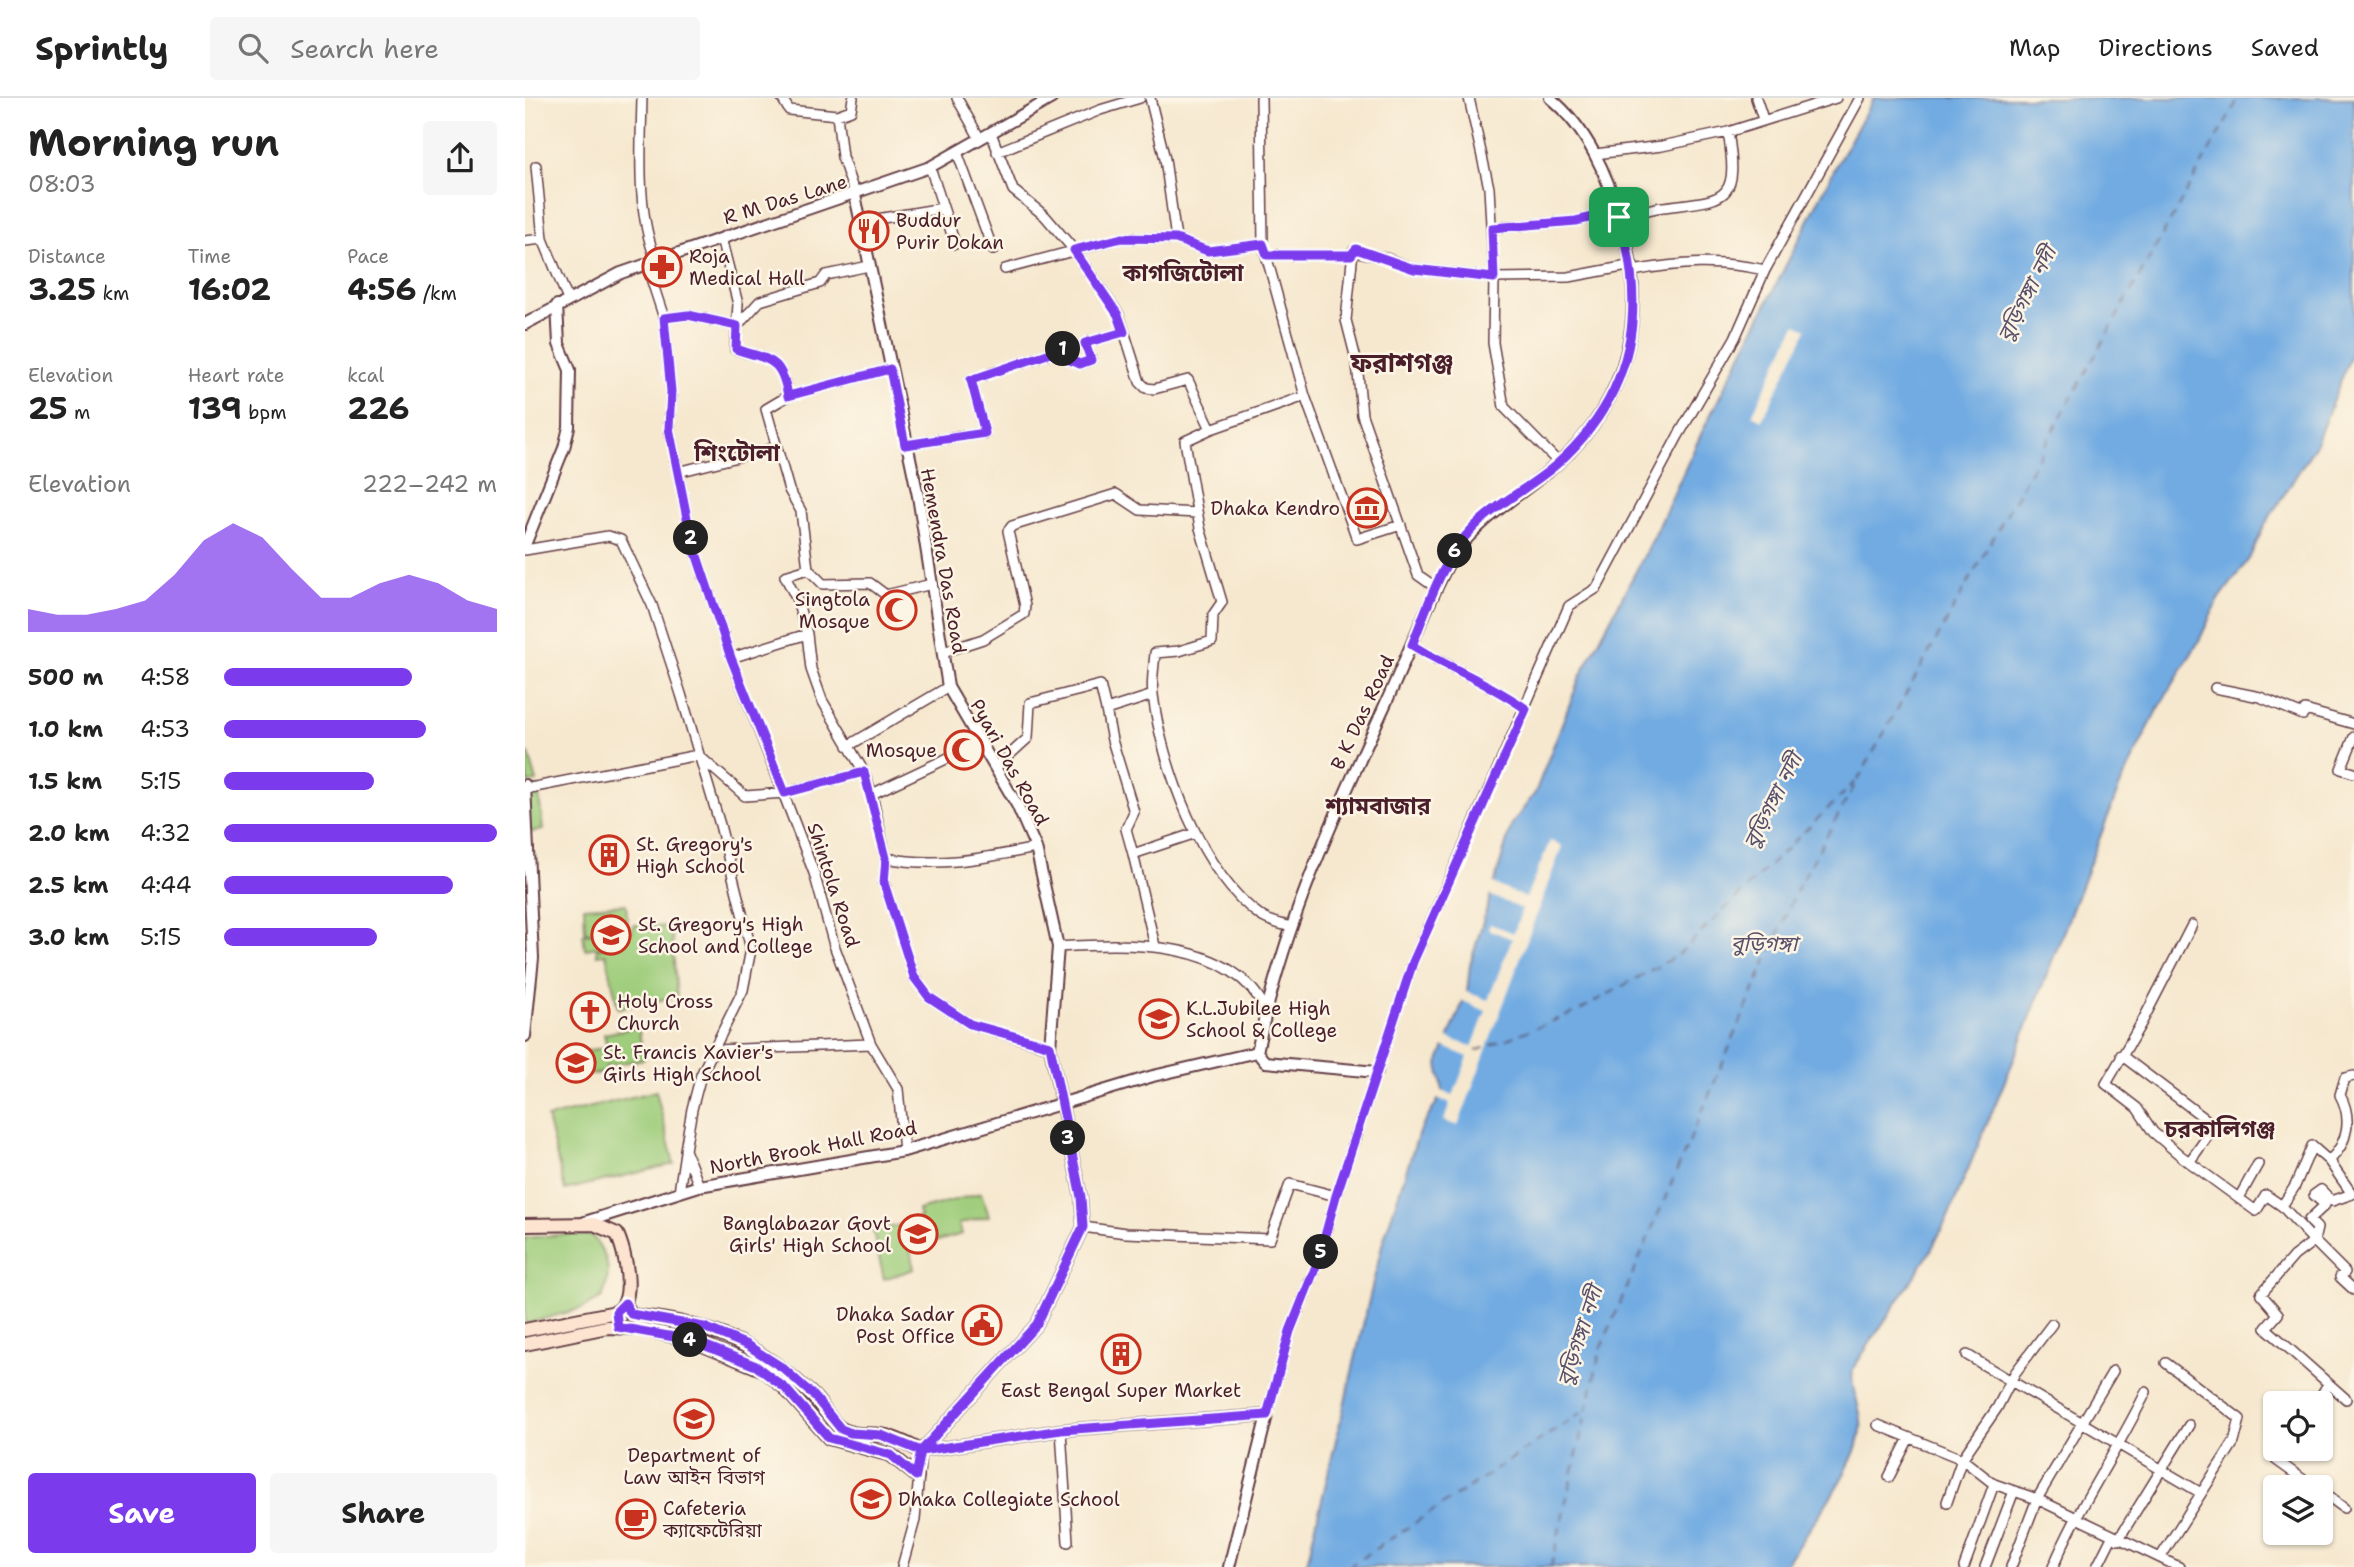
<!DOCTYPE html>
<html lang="en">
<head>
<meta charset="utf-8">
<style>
  body { margin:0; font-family:"Shantell Sans","Noto Sans Bengali",sans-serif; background:#f6f6f6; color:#222; height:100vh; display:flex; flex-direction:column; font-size:26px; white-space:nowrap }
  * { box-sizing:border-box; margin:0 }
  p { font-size:23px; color:#767676 }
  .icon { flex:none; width:38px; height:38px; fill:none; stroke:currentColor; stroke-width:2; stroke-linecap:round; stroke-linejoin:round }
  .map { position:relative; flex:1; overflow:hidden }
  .side { display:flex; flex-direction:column; background:#fff; width:525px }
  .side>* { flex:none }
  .fabs { position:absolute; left:1738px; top:1293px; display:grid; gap:14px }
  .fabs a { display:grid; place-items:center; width:70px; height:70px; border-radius:7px; background:#fff; box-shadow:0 2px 5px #0004; font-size:35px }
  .pin { position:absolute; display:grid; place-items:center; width:60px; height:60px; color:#fff; margin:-30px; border-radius:14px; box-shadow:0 4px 10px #0006 }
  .km { position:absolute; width:35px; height:35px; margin:-18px; border-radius:50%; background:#222; color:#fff; font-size:19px; line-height:35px; text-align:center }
  .round { display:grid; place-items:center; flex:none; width:74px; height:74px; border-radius:7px; background:#f6f6f6 }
  .head { display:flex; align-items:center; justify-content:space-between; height:119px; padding:0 28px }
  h1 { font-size:38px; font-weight:700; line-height:52px }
  .stats { display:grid; grid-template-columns:repeat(3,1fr); gap:10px; height:119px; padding:7px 28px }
  .stats div { display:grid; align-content:center }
  .stats b { font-size:30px; font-weight:700 }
  .stats small { font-size:19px; font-weight:400 }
  .stats p { font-size:19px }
  .chart { height:196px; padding:14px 28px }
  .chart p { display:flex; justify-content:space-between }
  .chart svg { width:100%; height:126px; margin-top:7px; fill:#7c3aed; opacity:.7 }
  .action { display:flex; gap:14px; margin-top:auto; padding:14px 28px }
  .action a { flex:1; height:80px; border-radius:7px; background:#7c3aed; color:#fff; font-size:28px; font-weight:700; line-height:80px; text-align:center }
  .action a+a { background:#f6f6f6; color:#222 }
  ul { padding:0 28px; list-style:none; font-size:23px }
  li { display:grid; grid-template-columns:112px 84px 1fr; align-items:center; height:52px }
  li i { height:18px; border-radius:9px; background:#7c3aed }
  header { display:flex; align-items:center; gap:42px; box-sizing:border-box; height:98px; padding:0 35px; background:#fff; border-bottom:2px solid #e0e0e0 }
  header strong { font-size:33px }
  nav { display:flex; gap:38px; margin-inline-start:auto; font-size:24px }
  .search { width:490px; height:63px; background:#f6f6f6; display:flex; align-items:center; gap:18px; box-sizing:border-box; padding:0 24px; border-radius:7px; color:#767676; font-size:26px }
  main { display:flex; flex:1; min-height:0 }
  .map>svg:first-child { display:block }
</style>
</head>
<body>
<header>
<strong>Sprintly</strong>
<div class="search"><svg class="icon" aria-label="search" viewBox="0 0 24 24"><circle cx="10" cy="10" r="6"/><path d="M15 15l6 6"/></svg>Search here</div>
<nav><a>Map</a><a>Directions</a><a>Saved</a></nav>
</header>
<main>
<section class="side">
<div class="head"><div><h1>Morning run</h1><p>08:03</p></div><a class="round"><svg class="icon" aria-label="share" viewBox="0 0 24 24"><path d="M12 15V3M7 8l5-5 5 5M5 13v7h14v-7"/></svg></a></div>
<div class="stats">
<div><p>Distance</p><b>3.25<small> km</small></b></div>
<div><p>Time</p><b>16:02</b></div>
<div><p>Pace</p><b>4:56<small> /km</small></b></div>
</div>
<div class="stats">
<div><p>Elevation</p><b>25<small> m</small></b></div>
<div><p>Heart rate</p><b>139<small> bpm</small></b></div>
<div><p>kcal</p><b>226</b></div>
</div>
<div class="chart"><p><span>Elevation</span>222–242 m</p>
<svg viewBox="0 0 160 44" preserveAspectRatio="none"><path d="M0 44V36L10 38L20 38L30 36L40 33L50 24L60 12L70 6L80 11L90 22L100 32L110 32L120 27L130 24L140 27L150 33L160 36V44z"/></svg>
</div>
<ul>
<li><b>500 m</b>4:58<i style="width:69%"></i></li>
<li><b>1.0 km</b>4:53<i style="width:74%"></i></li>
<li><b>1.5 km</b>5:15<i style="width:55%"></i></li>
<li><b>2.0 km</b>4:32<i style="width:100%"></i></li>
<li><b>2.5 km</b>4:44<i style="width:84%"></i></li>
<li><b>3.0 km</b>5:15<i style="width:56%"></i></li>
</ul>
<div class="action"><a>Save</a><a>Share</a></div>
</section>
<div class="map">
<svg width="1829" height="1469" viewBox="0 0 1829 1469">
  <rect width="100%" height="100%" fill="#fcf5e5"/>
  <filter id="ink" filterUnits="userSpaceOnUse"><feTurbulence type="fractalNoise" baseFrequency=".0143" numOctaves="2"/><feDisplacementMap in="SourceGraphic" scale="14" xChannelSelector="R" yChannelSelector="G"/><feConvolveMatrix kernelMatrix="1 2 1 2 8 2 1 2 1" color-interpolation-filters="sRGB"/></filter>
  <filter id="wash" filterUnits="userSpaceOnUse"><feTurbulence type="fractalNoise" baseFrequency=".00686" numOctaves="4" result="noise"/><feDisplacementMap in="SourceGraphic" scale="28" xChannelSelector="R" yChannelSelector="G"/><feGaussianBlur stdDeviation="1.57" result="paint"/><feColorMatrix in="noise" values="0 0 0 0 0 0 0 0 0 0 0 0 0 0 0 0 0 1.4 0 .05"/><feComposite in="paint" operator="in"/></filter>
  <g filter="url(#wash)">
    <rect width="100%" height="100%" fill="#f6e8cf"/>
    <path fill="#9fcd7b" stroke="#747653" stroke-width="2" d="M4,656L12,684L3,685L0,657Z
      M13,689L18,732L5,734L3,693Z
      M101,806L103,831L60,834L59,809Z
      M108,827L146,829L152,899L93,910L81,856L72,857V851L84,848L82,836L107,834Z
      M78,835L80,848L60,851L58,836Z
      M113,929L119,961L81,968V974L65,977L61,953L82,949L79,936Z
      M131,993L149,1066L40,1092L22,1020Z
      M456,1095L464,1118L434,1126L437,1136L385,1151L389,1171L359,1181L348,1133L375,1127L395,1119L393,1112Z
      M43,1136L67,1138C84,1158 87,1176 77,1200L58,1210L0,1226V1140Z"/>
    <path fill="#71abe2" stroke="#5e6586" stroke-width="2" d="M1349,0H1829V249L1790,348L1739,428L1724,461L1692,504L1674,543L1630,616L1594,690L1490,959L1423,1119L1404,1156L1329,1269C1322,1288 1339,1311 1336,1332C1331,1370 1281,1434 1259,1469H781L857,1147L894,1034L918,994L913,966L942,894L945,867L987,726L1010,695L1056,577L1130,437L1177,334L1313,64Z"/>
    <path fill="#f6e8cf" d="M1271,226L1282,231L1237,322L1227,317Z
      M1025,743L1037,748L933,1028L919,1023L925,1005L911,1000L914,992L928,998L943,959L917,948L921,939L947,949L961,913L936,902L939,893L963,902L987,841L963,831L965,826L989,835L997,811L962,796L966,785L1001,800Z"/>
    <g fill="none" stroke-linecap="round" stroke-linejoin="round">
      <path stroke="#58506b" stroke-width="2" stroke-dasharray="9 7" stroke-linecap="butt" d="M951,953L1053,913L1153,857L1330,684
        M823,1469L1062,1311
        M1026,1469L1076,1250L1273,789L1714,0"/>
    </g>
  </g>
  <g filter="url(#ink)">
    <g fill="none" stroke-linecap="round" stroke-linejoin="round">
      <g stroke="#643d44" stroke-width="12">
        <path id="minor" d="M117,0C116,52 111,113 131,162
          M257,0L264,12L312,17L326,12L328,0
          M432,0L455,41
          M625,0L640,61L651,141
          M736,0L738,146L780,298L832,441L876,427
          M944,0L964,90L969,180L968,245L979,309L1034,365
          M1231,0L1238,21
          M312,17L317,59L330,97
          M466,35L488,92L520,118L549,152L594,217L615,284L621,290L629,291L663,282L686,331L660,343L675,430L697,504L688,517L687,543L654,553L630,555C629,569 626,584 628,597C637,668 676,776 736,818C744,824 757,826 766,829
          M432,54L468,152
          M472,54L575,12L615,0
          M1070,56L1137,48L1203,34L1311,0
          M11,68L18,141L43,202
          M405,69L430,146
          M1095,119C1109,116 1123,111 1138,109C1200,101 1215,106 1203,34
          M334,124L418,110
          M967,130L1051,123L1093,113
          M202,137L197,144L213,206L210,251C245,263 256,258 263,298
          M0,143L18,141
          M742,157H826
          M121,165L139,220L146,293L144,329L166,440L206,560L289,775L309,847L346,946L373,991L379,1053
          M480,171L597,140L651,141L683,153L738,146
          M1108,173C1156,164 1192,162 1240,172
          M139,220L163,217L212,228L235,203L295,185L301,177L344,168
          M686,331L780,298
          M380,347L460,335L446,282L540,250L545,262L555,266L566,262L560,245L599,234
          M153,374L252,349
          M0,452L83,438L96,442L127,507L156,596L195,727L226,851L218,892L176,977L167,1011L160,1052L174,1088
          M283,471L260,478L272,502L282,536L286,571L297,602L339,674L347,696L361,760L359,785L389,879L404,899L445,926L525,949
          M283,471L276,413L264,392L241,311L263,298L365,271
          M283,471L298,486L345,485L361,497L407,486
          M910,489L893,477L837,317L832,265L821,222L828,153L861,160L889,171L969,180L1044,179L1108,167
          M887,547C925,571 965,585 1001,611
          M418,554L458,541L499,516L500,508L483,433L487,428L591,396L615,412L672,415
          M206,560L282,536
          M1690,590L1735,599L1778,617L1780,612L1829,626
          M581,612L587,642L609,714L601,731L608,756
          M1829,639L1816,671L1829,675
          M323,648L423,589
          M471,669L503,640L505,605L575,587L581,612L628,597
          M0,691L173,657L220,698L259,695L339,674
          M347,696L457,644
          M361,760C413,770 460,760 511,750
          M1667,827L1617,924L1581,986L1612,1010L1628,1034L1656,1058L1731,1113L1741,1097L1757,1108L1789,1143
          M630,848L608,756L671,735
          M533,849C601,845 706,840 741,912
          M191,952L346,946
          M1596,957L1690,1028L1665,1063
          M1807,1066L1804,1063C1824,1044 1827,1019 1815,997L1820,980L1829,978
          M154,1094L160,1054
          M1714,1100L1733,1066
          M1757,1108L1770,1088L1787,1048L1804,1063L1827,1096L1807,1103L1796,1092L1789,1097L1800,1107L1784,1122L1792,1130L1789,1143
          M558,1129L601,1135L745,1141L765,1086L811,1098
          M1442,1257L1676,1395
          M1821,1301L1741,1230L1753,1216L1736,1196L1769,1158L1789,1143L1820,1174L1815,1179L1829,1192
          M1791,1306L1803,1286
          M742,1317L765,1233L793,1163L811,1098L888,864L1044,508L1072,490L1153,338L1210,240L1240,172L1335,0
          M1353,1327L1437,1361L1469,1386L1512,1401L1654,1469
          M536,1332L543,1444
          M1756,1351L1751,1362L1790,1390
          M1364,1379L1384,1340
          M1796,1393L1819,1410
          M1422,1404L1437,1361L1472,1310L1490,1275L1527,1226
          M1593,1442L1664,1327
          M1635,1460L1709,1344L1715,1321L1641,1265
          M377,1469L390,1422L396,1353
          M1439,1469L1469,1386
          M1460,1469L1489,1393
          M1486,1469L1512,1401L1588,1273
          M1528,1469C1554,1407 1592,1354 1621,1294
          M1572,1469L1587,1439"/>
      </g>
      <g stroke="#643d44" stroke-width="14">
        <path id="tertiary" d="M330,97L393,398L423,589L492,707L511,750L533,849L525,949L556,1099L558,1129L512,1226L396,1353
          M0,226L96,175L405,69L527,0
          M0,447L39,350L44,329L45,272L34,246L32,207
          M0,687L8,860L0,938
          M732,954C757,831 808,720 860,607C883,557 902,505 928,457C959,416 994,399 1032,366C1105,302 1123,214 1096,123C1082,77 1063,31 1025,0
          M732,954L740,964L852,974
          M60,1124L174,1088L379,1053L628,978L732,954
          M396,1353L536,1332L742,1317L704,1469"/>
      </g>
      <g stroke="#643d44" stroke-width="16">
        <path id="secondary" d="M0,1127L69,1126L92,1136C100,1153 112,1203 91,1214
          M100,1205L105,1215L112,1218C184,1225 231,1245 284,1294C296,1304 302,1320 315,1330C328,1339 342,1335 356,1337C370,1339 384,1347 396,1353
          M0,1232L91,1214
          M0,1246L82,1229L112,1230L166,1242L239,1272L260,1290L304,1340L366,1357L392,1378"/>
      </g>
      <use href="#minor" stroke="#fff" stroke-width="9"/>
      <use href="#tertiary" stroke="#fff" stroke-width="10"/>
      <use href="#secondary" stroke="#fde4d0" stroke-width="12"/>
    </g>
  </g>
  <g fill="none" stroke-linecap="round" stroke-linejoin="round" filter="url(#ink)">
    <g stroke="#fff" stroke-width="14">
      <path id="route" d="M1094,119L1093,113L1051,123L967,130L969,180L889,171L831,151L826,157H742L738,146L683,153L651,141L597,140L549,152L593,217L599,234L560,245L566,262L555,266L545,262L540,250L446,282L460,335L380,347L365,271L263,298C256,258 245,263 211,251L212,228L163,217L139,220L146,293L144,330L166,440L206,560L260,695L339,674L361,760L359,785L389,879L404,899L445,926L525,948L556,1099L558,1129L512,1226L396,1353L356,1337L326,1335L316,1331L289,1298L258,1270L222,1247L179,1229L106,1216L100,1205L91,1214L93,1229L166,1242L231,1268L260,1290L304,1340L366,1357L391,1378L396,1353L536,1332L742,1317L765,1233L793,1163L811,1098L888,864L1001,611C965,585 925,571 887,547C903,508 917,461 948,430C972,405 1006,389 1032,366C1108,298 1123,213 1094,119"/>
    </g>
    <use href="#route" stroke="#7c3aed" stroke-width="9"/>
  </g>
  <defs>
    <g id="restaurant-ring" transform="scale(2.0125)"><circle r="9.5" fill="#fcf5e5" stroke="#c8321e" stroke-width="1.5"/><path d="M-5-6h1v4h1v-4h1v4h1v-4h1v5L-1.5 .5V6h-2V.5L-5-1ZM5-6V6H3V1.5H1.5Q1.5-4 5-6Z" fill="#c8321e"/></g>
    <g id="pharmacy-ring" transform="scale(2.0125)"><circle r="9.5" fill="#fcf5e5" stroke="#c8321e" stroke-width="1.5"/><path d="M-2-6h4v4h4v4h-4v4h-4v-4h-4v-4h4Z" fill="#c8321e"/></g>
    <g id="museum-ring" transform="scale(2.0125)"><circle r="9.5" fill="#fcf5e5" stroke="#c8321e" stroke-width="1.5"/><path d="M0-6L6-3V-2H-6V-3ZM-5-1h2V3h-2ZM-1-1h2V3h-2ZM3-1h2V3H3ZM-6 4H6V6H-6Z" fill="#c8321e"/></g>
    <g id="mosque-ring" transform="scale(2.0125)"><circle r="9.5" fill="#fcf5e5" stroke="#c8321e" stroke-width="1.5"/><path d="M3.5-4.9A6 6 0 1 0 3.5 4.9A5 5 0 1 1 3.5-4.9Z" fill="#c8321e"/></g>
    <g id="building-ring" transform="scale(2.0125)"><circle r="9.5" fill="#fcf5e5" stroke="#c8321e" stroke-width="1.5"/><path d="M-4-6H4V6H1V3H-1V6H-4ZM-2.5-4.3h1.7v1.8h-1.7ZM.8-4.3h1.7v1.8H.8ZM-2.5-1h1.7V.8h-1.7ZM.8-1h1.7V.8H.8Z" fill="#c8321e"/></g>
    <g id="school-ring" transform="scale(2.0125)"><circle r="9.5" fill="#fcf5e5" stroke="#c8321e" stroke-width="1.5"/><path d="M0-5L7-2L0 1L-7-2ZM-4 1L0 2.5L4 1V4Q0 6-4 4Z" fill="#c8321e"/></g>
    <g id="church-ring" transform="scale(2.0125)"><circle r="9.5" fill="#fcf5e5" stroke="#c8321e" stroke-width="1.5"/><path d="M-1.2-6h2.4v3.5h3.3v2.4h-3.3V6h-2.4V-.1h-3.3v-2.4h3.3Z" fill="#c8321e"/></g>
    <g id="civic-ring" transform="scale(2.0125)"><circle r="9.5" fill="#fcf5e5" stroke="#c8321e" stroke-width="1.5"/><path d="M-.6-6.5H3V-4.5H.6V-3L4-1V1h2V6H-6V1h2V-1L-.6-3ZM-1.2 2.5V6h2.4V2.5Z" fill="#c8321e"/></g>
    <g id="university-ring" transform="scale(2.0125)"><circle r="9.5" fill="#fcf5e5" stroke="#c8321e" stroke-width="1.5"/><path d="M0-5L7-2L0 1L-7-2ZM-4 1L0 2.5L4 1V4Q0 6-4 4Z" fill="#c8321e"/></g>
    <g id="cafe-ring" transform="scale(2.0125)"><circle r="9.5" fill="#fcf5e5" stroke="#c8321e" stroke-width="1.5"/><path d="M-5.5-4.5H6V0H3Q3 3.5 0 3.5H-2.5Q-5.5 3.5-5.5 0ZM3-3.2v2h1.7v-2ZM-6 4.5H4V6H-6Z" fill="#c8321e"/></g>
  </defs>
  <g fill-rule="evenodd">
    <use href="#restaurant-ring" x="344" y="133"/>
    <use href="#pharmacy-ring" x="137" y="169"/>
    <use href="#museum-ring" x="842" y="410"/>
    <use href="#mosque-ring" x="372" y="512"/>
    <use href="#mosque-ring" x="439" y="652"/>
    <use href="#building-ring" x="84" y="757"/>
    <use href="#school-ring" x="86" y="837"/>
    <use href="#church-ring" x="65" y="914"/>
    <use href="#school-ring" x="634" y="921"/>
    <use href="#school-ring" x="51" y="965"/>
    <use href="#school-ring" x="393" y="1136"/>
    <use href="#civic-ring" x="457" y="1227"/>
    <use href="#building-ring" x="596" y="1256"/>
    <use href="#university-ring" x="169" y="1321"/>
    <use href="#school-ring" x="346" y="1401"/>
    <use href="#cafe-ring" x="111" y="1421"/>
  </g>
  <g text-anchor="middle" stroke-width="5" stroke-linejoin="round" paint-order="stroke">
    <g font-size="19" fill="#4a1f2b" stroke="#fcf5e5">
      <text transform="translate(260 101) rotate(-17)" y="7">R M Das Lane</text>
      <text transform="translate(419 463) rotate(80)" y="7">Hemendra Das Road</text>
      <text transform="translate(837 614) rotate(-65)" y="7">B K Das Road</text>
      <text transform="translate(485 664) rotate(61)" y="7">Pyari Das Road</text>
      <text transform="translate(309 787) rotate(72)" y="7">Shintola Road</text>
      <text transform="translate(288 1049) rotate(-11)" y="7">North Brook Hall Road</text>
    </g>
    <g font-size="19" fill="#4a1f2b" stroke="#fcf5e5" text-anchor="start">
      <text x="371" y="129">Buddur<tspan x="371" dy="22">Purir Dokan</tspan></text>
      <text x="164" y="165">Roja<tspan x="164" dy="22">Medical Hall</tspan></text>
      <text x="815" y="417" text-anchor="end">Dhaka Kendro</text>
      <text x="345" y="508" text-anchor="end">Singtola<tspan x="345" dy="22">Mosque</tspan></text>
      <text x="412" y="659" text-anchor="end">Mosque</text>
      <text x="111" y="753">St. Gregory's<tspan x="111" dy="22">High School</tspan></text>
      <text x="113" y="833">St. Gregory's High<tspan x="113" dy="22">School and College</tspan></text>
      <text x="92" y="910">Holy Cross<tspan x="92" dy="22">Church</tspan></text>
      <text x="661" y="917">K.L.Jubilee High<tspan x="661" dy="22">School &amp; College</tspan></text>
      <text x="78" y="961">St. Francis Xavier's<tspan x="78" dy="22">Girls High School</tspan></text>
      <text x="366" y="1132" text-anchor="end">Banglabazar Govt<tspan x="366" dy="22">Girls' High School</tspan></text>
      <text x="430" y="1223" text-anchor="end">Dhaka Sadar<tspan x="430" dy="22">Post Office</tspan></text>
      <text x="596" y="1299" text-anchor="middle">East Bengal Super Market</text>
      <text x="169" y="1364" text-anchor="middle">Department of<tspan x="169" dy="22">Law আইন বিভাগ</tspan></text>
      <text x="373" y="1408">Dhaka Collegiate School</text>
      <text x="138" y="1417">Cafeteria<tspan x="138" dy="22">ক্যাফেটেরিয়া</tspan></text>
    </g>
    <g font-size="21" font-style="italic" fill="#58506b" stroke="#fcf5e5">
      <text transform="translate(1502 196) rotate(-63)" y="7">বুড়িগঙ্গা নদী</text>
      <text transform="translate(1248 703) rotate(-63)" y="7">বুড়িগঙ্গা নদী</text>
      <text x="1239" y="853">বুড়িগঙ্গা</text>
      <text transform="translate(1055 1238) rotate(-72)" y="7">বুড়িগঙ্গা নদী</text>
    </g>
    <g font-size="23" font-weight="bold" fill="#4a1f2b" stroke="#fcf5e5">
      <text x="658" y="183">কাগজিটোলা</text>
      <text x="212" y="363">শিংটোলা</text>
      <text x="853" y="716">শ্যামবাজার</text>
      <text x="1695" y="1039">চরকালিগঞ্জ</text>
    </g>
    <g font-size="26" font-weight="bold" fill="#4a1f2b" stroke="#fcf5e5">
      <text x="877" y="274">ফরাশগঞ্জ</text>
    </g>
  </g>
</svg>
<div class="fabs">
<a><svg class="icon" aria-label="locate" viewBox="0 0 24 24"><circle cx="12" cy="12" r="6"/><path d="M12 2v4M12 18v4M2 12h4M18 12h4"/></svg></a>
<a><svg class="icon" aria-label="layers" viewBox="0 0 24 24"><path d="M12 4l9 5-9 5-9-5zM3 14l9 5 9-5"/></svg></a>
</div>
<div class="pin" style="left:1094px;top:119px;background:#1e9e55"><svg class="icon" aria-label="arrive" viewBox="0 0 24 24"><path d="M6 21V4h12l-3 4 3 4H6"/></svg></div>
<b class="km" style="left:538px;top:251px">1</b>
<b class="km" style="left:166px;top:440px">2</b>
<b class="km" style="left:543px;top:1040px">3</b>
<b class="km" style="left:165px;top:1242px">4</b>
<b class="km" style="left:796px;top:1154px">5</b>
<b class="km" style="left:930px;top:453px">6</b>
</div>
</main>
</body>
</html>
